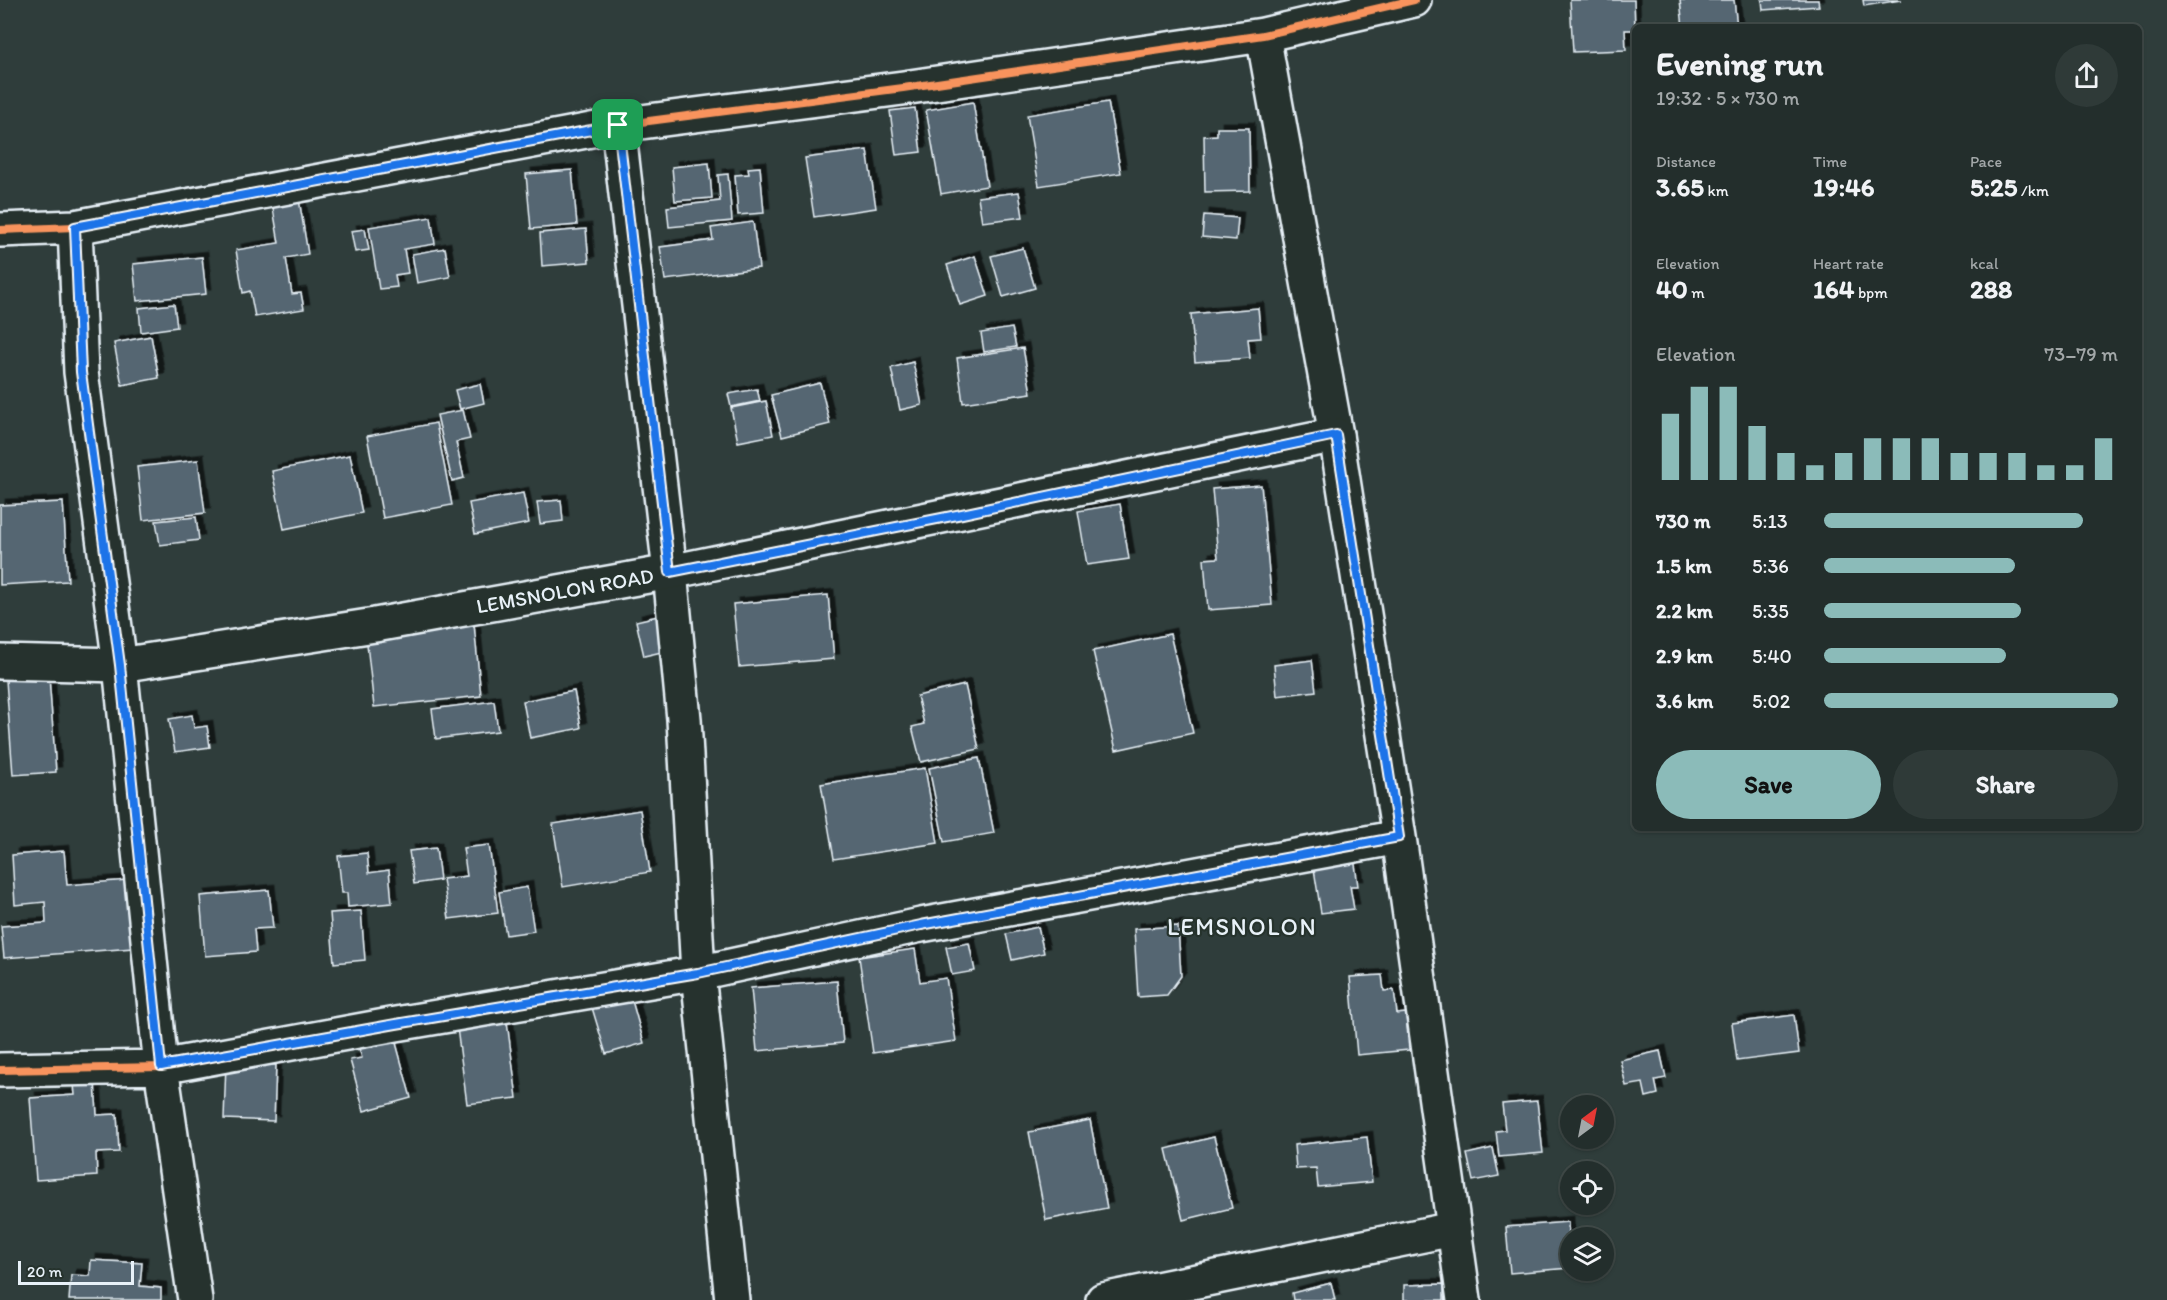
<!DOCTYPE html>
<html lang="en">
<head>
<meta charset="utf-8">
<style>
  body { margin:0; font-family:Itim,sans-serif; background:#2f3a38; color:#f1f3f6; height:100vh; display:flex; flex-direction:column; font-size:22px; white-space:nowrap }
  * { box-sizing:border-box; margin:0 }
  p { font-size:20px; color:#a3a8a9 }
  .icon { flex:none; width:33px; height:33px; fill:none; stroke:currentColor; stroke-width:2; stroke-linecap:round; stroke-linejoin:round }
  .map { position:relative; flex:1; overflow:hidden }
  .details { position:absolute; left:1632px; top:24px; width:510px; height:807px; display:flex; flex-direction:column; background:#232e2c; border-radius:9px; box-shadow:0 2px 4px #0004,0 0 0 2px #404a48 }
  .details>* { flex:none }
  .needle { width:39px; rotate:32deg }
  .fabs { position:absolute; left:1560px; top:1095px; display:grid; gap:12px }
  .fabs a { display:grid; place-items:center; width:54px; height:54px; border-radius:50%; background:#232e2c; box-shadow:0 2px 4px #0004,0 0 0 2px #404a48; font-size:30px }
  .scale { position:absolute; left:18px; bottom:15px; width:116px; box-sizing:border-box; padding-left:6px; border:3px solid #e8f1f8; border-top:0; font-size:16px; line-height:21px; white-space:nowrap; color:#e8f1f8; -webkit-text-stroke:4px #26332d; paint-order:stroke }
  .pin { position:absolute; display:grid; place-items:center; width:51px; height:51px; color:#fff; margin:-26px; border-radius:12px; box-shadow:0 3px 9px #0006 }
  .round { display:grid; place-items:center; flex:none; width:63px; height:63px; border-radius:32px; background:#2f3a38 }
  .headline { display:flex; align-items:center; justify-content:space-between; height:102px; padding:0 24px }
  h1 { font-size:33px; font-weight:800; line-height:45px }
  .figures { display:grid; grid-template-columns:repeat(3,1fr); gap:9px; height:102px; padding:6px 24px }
  .figures div { display:grid; align-content:center }
  .figures b { font-size:26px; font-weight:800 }
  .figures small { font-size:16px; font-weight:400 }
  .figures p { font-size:16px }
  .chart { height:168px; padding:12px 24px }
  .chart p { display:flex; justify-content:space-between }
  .chart svg { width:100%; height:108px; margin-top:6px; stroke:#8bbbb9; stroke-width:6 }
  .primary-button { display:flex; gap:12px; margin-top:auto; padding:12px 24px }
  .primary-button a { flex:1; height:69px; border-radius:36px; background:#8bbbb9; color:#111; font-size:24px; font-weight:800; line-height:69px; text-align:center }
  .primary-button a+a { background:#2f3a38; color:#f1f3f6 }
  ul { padding:0 24px; list-style:none; font-size:20px }
  li { display:grid; grid-template-columns:96px 72px 1fr; align-items:center; height:45px }
  li i { height:15px; border-radius:8px; background:#8bbbb9 }
  .map>svg:first-child { display:block }
</style>
</head>
<body>
<div class="map">
<svg width="2167" height="1300" viewBox="0 0 2167 1300">
  <defs>
    <filter id="shadow"><feDropShadow dx="5.5" dy="-5.5" stdDeviation="0" flood-color="#0009"/></filter>
  </defs>
  <rect width="100%" height="100%" fill="#2f3d3b"/>
  <filter id="ink" filterUnits="userSpaceOnUse"><feTurbulence type="fractalNoise" baseFrequency=".0167" numOctaves="2"/><feDisplacementMap in="SourceGraphic" scale="12" xChannelSelector="R" yChannelSelector="G"/><feConvolveMatrix kernelMatrix="1 2 1 2 8 2 1 2 1" color-interpolation-filters="sRGB"/></filter>
  <g filter="url(#ink)">
    <path fill="#556672" stroke="#e8f1f8" stroke-width="1.5" filter="url(#shadow)" d="M1570,0H1634L1635,30H1625L1626,50L1573,52Z
      M1680,0H1734L1737,27H1683Z
      M1762,0H1818L1819,6L1763,10Z
      M1863,0H1901L1864,6Z
      M973,102L987,186L941,194L926,110Z
      M1108,102L1121,173L1039,186L1027,115Z
      M915,108L921,152L896,155L890,111Z
      M1217,128H1249L1250,191L1205,192L1204,136L1217,135Z
      M867,150L876,208L814,217L805,158Z
      M709,163L712,198L675,201L672,167Z
      M760,167L764,213L738,215L735,175L749,174L748,168Z
      M572,170L577,225L531,229L526,174Z
      M728,174L732,221L669,227L667,207L720,201L718,175Z
      M1019,192L1023,217L982,222L978,197Z
      M298,193L308,254L286,258L292,294L301,293L304,309L255,317L250,291L243,293L236,250L279,243L271,197Z
      M1204,215L1238,218L1236,240L1202,237Z
      M431,217L435,244L404,249L408,273L395,275L397,287L379,289L369,227Z
      M753,222L759,268L665,280L660,247L713,240L711,228Z
      M365,229L369,250L355,252L351,231Z
      M586,229L589,262L542,266L540,233Z
      M445,248L450,277L417,283L412,254Z
      M1023,248L1035,288L1003,297L991,256Z
      M975,256L988,296L960,305L947,265Z
      M202,257L206,294L137,301L133,264Z
      M174,304L177,327L141,332L139,308Z
      M1258,308L1261,338L1248,339L1250,358L1195,362L1191,314Z
      M1012,328L1016,347L984,352L981,333Z
      M151,336L159,378L122,385L114,343Z
      M1023,348L1031,393L963,403L957,358Z
      M913,362L922,405L900,410L891,368Z
      M820,383L830,424L782,436L771,395Z
      M480,384L484,403L460,409L455,390Z
      M757,389L760,401L731,407L728,394Z
      M766,401L773,435L738,442L731,408Z
      M463,410L470,439L456,442L464,478L452,481L437,415Z
      M436,423L452,505L383,518L367,436Z
      M350,455L362,513L284,529L272,471Z
      M198,460L205,513L143,520L137,467Z
      M1261,485L1272,605L1208,610L1204,559L1218,558L1212,489Z
      M523,493L529,523L475,534L469,503Z
      M561,500L563,521L540,524L537,502Z
      M63,502L68,581L0,585V505Z
      M1120,504L1129,559L1087,565L1078,511Z
      M196,517L199,540L160,545L156,521Z
      M828,595L834,659L739,667L733,604Z
      M658,616L666,651L644,656L636,621Z
      M474,624L481,696L374,707L366,635Z
      M1170,634L1193,733L1116,750L1093,651Z
      M1312,660L1316,691L1277,696L1274,665Z
      M49,677L56,772L13,775L6,680Z
      M965,685L979,749L921,762L912,727L924,724L917,696Z
      M574,691L581,728L530,738L523,701Z
      M494,701L498,731L436,739L432,709Z
      M192,715L194,728L207,726L210,747L175,752L169,719Z
      M979,758L994,833L944,842L929,768Z
      M925,768L938,843L834,859L821,784Z
      M640,810L650,872L563,887L553,824Z
      M489,845L498,913L449,919L443,879L467,876L463,848Z
      M436,848L440,880L414,884L409,851Z
      M64,851L67,885L128,880L133,948L4,958L1,926L46,923L45,902L15,905L12,855Z
      M367,853L369,873L389,870L392,903L348,907L347,893H342L338,856Z
      M1354,857L1358,886H1350L1354,909L1321,913L1313,863Z
      M527,887L534,931L506,935L499,892Z
      M269,890L273,928L254,929L256,952L205,956L200,896Z
      M361,911L365,960L334,963L330,913Z
      M1178,926L1181,976L1167,995L1138,997L1134,929Z
      M1038,927L1044,953L1012,960L1006,934Z
      M969,943L975,971L952,975L946,947Z
      M915,949L920,982L946,978L956,1041L873,1053L859,957Z
      M1382,975L1384,991L1394,990L1397,1014L1406,1013L1409,1050L1357,1055L1350,977Z
      M837,981L843,1043L757,1051L751,988Z
      M629,990L644,1043L606,1054L590,1001Z
      M1794,1015L1799,1053L1737,1061L1732,1023Z
      M507,1022L517,1098L467,1104L457,1028Z
      M393,1032L411,1098L364,1111L350,1060L362,1058L357,1042Z
      M1660,1051L1666,1078L1655,1080L1658,1094L1646,1097L1643,1083L1626,1086L1620,1060Z
      M226,1063L276,1065L274,1121L224,1119Z
      M95,1082L97,1115L117,1114L119,1152L96,1153L97,1176L36,1180L30,1098L75,1095L74,1084Z
      M1537,1101L1543,1153L1499,1157L1496,1131L1505,1130L1502,1104Z
      M1090,1120L1107,1208L1046,1220L1029,1132Z
      M1214,1137L1232,1208L1183,1220L1166,1149Z
      M1367,1137L1372,1182L1318,1187L1316,1168L1296,1169L1294,1145Z
      M1493,1148L1499,1176L1473,1181L1467,1154Z
      M1568,1222L1570,1268L1510,1273L1506,1227Z
      M91,1260L142,1263L140,1286L161,1288V1300H69L71,1275L90,1276Z
      M1331,1283L1335,1300H1293L1292,1293Z
      M1444,1284V1300H1404V1285Z"/>
    <g fill="none" stroke-linecap="round" stroke-linejoin="round">
      <g stroke="#e8f1f8" stroke-width="38">
        <path id="street" d="M1263,35L1336,435L1399,837L1464,1300
          M618,125L670,572L684,719L698,973L732,1300
          M75,227L81,372L120,665L161,1067L195,1300
          M0,230L75,227L618,125L903,88L1263,35L1414,0
          M0,1070L161,1067L396,1024L698,973L921,925L1399,837
          M1103,1300L1453,1229"/>
      </g>
      <g stroke="#e8f1f8" stroke-width="38">
        <path id="secondary" d="M0,662L120,665L375,625L670,572L1336,435"/>
      </g>
      <use href="#street" stroke="#26332d" stroke-width="33"/>
      <use href="#secondary" stroke="#26332d" stroke-width="33"/>
      <g stroke="#26332d" stroke-width="11">
        <path id="cycleway" d="M0,230L75,227L618,125L903,88L1263,35L1414,0
          M0,1070L161,1067L396,1024L698,973L921,925L1399,837"/>
      </g>
      <use href="#cycleway" stroke="#f8935d" stroke-width="8"/>
    </g>
  </g>
  <g fill="none" stroke-linecap="round" stroke-linejoin="round" filter="url(#ink)">
    <g stroke="#fff" stroke-width="12">
      <path id="route" d="M618,125L670,572L962,514L1336,435L1399,837L921,925L698,973L396,1024L161,1066L120,665L81,372L75,227Z"/>
    </g>
    <use href="#route" stroke="#1a73e8" stroke-width="8"/>
  </g>
  <g text-anchor="middle" stroke-width="4.5" stroke-linejoin="round" paint-order="stroke">
    <g font-size="21" fill="#e8f1f8" stroke="#26332d">
      <text transform="translate(565 591) rotate(-10)" y="7">LEMSNOLON ROAD</text>
    </g>
    <g font-size="24" letter-spacing="1.5" fill="#e8f1f8" stroke="#26332d">
      <text x="1242" y="935">LEMSNOLON</text>
    </g>
  </g>
</svg>
<div class="fabs">
<a><svg class="needle" viewBox="-14 -14 28 28"><path d="M0-13l5 13h-10z" fill="#e53935"/><path d="M0 13l5-13h-10z" fill="#a3a8a9"/></svg></a>
<a><svg class="icon" aria-label="locate" viewBox="0 0 24 24"><circle cx="12" cy="12" r="6"/><path d="M12 2v4M12 18v4M2 12h4M18 12h4"/></svg></a>
<a><svg class="icon" aria-label="layers" viewBox="0 0 24 24"><path d="M12 4l9 5-9 5-9-5zM3 14l9 5 9-5"/></svg></a>
</div>
<div class="scale">20 m</div>
<div class="pin" style="left:618px;top:125px;background:#1e9e55"><svg class="icon" aria-label="arrive" viewBox="0 0 24 24"><path d="M6 21V4h12l-3 4 3 4H6"/></svg></div>
<section class="details">
<div class="headline"><div><h1>Evening run</h1><p>19:32 · 5 × 730 m</p></div><a class="round"><svg class="icon" aria-label="share" viewBox="0 0 24 24"><path d="M12 15V3M7 8l5-5 5 5M5 13v7h14v-7"/></svg></a></div>
<div class="figures">
<div><p>Distance</p><b>3.65<small> km</small></b></div>
<div><p>Time</p><b>19:46</b></div>
<div><p>Pace</p><b>5:25<small> /km</small></b></div>
</div>
<div class="figures">
<div><p>Elevation</p><b>40<small> m</small></b></div>
<div><p>Heart rate</p><b>164<small> bpm</small></b></div>
<div><p>kcal</p><b>288</b></div>
</div>
<div class="chart"><p><span>Elevation</span>73–79 m</p>
<svg viewBox="0 0 160 44" preserveAspectRatio="none"><path d="M5 44V17M15 44V6M25 44V6M35 44V22M45 44V33M55 44V38M65 44V33M75 44V27M85 44V27M95 44V27M105 44V33M115 44V33M125 44V33M135 44V38M145 44V38M155 44V27"/></svg>
</div>
<ul>
<li><b>730 m</b>5:13<i style="width:88%"></i></li>
<li><b>1.5 km</b>5:36<i style="width:65%"></i></li>
<li><b>2.2 km</b>5:35<i style="width:67%"></i></li>
<li><b>2.9 km</b>5:40<i style="width:62%"></i></li>
<li><b>3.6 km</b>5:02<i style="width:100%"></i></li>
</ul>
<div class="primary-button"><a>Save</a><a>Share</a></div>
</section>
</div>
</body>
</html>
